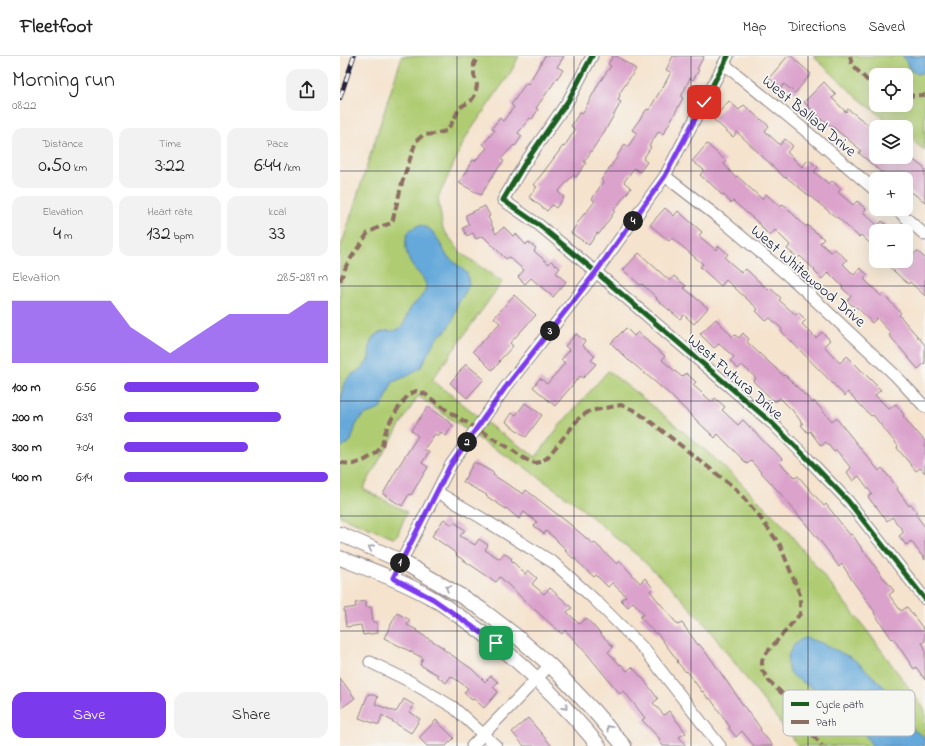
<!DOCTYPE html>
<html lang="en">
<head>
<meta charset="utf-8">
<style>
  body { margin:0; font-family:"Indie Flower",sans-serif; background:#f2f2f2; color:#222; height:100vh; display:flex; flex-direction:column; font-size:15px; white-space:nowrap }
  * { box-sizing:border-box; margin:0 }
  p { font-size:13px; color:#767676 }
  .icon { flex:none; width:22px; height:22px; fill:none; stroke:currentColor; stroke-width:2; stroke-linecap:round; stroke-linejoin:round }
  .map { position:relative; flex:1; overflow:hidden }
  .sheet { display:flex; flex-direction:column; background:#fff; width:340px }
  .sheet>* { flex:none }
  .controls { position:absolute; left:529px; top:12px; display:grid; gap:8px }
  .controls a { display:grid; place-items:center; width:44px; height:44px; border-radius:8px; background:#fff; box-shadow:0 4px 16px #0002; font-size:20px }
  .pin { position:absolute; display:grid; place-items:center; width:34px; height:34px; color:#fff; margin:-17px; border-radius:8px; box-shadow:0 2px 6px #0006 }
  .km { position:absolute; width:20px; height:20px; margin:-10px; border-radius:50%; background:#222; color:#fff; font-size:11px; line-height:20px; text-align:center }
  .round { display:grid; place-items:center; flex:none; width:42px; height:42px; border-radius:12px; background:#f2f2f2 }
  .headline { display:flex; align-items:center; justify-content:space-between; height:68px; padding:0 12px }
  h1 { font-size:22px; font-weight:600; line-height:30px }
  .stats { display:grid; grid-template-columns:repeat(3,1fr); gap:6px; height:68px; padding:4px 12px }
  .stats div { display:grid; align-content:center; border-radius:10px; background:#f2f2f2; text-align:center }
  .stats b { font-size:20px; font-weight:600 }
  .stats small { font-size:11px; font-weight:400 }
  .stats p { font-size:11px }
  .chart { height:112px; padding:8px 12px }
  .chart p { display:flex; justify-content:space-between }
  .chart svg { width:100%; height:72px; margin-top:4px; fill:#7c3aed; opacity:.7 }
  .button { display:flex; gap:8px; margin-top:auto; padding:8px 12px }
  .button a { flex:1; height:46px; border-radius:12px; background:#7c3aed; color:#fff; font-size:16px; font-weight:600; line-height:46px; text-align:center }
  .button a+a { background:#f2f2f2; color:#222 }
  ul { padding:0 12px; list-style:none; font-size:13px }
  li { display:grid; grid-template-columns:64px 48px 1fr; align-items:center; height:30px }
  li i { height:10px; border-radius:5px; background:#7c3aed }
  header { display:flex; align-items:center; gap:24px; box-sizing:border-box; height:56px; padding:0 20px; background:#fff; border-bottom:1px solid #e0e0e0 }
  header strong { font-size:19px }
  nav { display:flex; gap:22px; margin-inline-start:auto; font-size:14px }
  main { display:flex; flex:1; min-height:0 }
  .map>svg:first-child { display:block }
</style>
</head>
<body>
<header>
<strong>Fleetfoot</strong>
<nav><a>Map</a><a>Directions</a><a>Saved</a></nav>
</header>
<main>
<section class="sheet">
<div class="headline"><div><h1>Morning run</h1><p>08:22</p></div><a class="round"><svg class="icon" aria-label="share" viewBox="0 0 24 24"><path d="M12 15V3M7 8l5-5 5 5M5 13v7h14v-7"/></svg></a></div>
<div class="stats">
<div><p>Distance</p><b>0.50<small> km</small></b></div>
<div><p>Time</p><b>3:22</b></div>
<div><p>Pace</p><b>6:44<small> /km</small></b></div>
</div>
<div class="stats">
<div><p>Elevation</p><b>4<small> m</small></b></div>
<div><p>Heart rate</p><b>132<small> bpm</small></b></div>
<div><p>kcal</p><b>33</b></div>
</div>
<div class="chart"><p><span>Elevation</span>285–289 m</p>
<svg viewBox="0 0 160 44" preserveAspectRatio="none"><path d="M0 44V6L10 6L20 6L30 6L40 6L50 6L60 22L70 30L80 38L90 30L100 22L110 14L120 14L130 14L140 14L150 6L160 6V44z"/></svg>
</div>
<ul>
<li><b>100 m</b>6:56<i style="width:66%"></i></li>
<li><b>200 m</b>6:39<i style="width:77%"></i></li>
<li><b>300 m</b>7:04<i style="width:61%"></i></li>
<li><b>400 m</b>6:14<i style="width:100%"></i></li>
</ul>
<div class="button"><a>Save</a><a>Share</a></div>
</section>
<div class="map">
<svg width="585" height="690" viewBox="0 0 585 690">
  <rect width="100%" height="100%" fill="#f6f6f2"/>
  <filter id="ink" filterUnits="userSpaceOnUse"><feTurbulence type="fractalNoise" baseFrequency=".025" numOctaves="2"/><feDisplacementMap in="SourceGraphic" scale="8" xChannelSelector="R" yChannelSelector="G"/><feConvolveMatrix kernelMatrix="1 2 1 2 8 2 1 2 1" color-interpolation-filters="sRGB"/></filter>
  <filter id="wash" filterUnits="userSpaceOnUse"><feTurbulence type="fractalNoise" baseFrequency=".012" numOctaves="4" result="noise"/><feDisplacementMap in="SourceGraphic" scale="16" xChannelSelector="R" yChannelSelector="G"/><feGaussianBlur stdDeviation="0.9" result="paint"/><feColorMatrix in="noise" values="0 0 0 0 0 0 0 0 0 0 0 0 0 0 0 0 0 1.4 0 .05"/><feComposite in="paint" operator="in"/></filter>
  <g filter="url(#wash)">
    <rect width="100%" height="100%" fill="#f5e3ce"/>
    <path fill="#afcc72" stroke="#687756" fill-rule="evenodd" d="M62,0H179L171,16L126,81L98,142L103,173L121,197L162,226L92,324L152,371L196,401L220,369L268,315L308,346L372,400L401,427L441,467L472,505L528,576L585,654V690H458L364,567L332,532L297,499L236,448L183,410L145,387L78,340L48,389L23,433L67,456L57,480L53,482L0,460V194Z
      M473,0H585V95L566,79V71H555L517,41ZM536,19H566V49H536Z"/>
    <path fill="#65a9da" stroke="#44668a" d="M563,0H585V16L578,18L571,15Z
      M80,169L88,172L92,175L97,182L107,200L127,217L129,228L127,233L118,248L113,264L106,275L100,279L94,286L81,311L70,319L53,326L49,334L45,345L40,353L24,359L20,363L16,369L11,385L0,392C0,377 0,338 4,327C9,317 22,315 27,306C32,299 26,290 34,280C37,278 41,276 45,275C51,274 55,276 60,272C66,267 66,259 70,253C74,247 86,238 86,231C86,222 75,215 71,208C66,200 63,183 69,175C72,172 76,170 80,169Z
      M466,582L479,586L512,602L521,609L544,631L560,649L566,658L574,674C577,677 582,678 585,682V690H532C527,681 522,673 513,666C509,662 505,660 501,657C492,649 484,641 475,634C467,628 456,624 450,616C442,604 453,584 466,582Z"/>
    <g id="blocks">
      <path fill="#dba2cc" d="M205,0H224L217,11L223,14L196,52L198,54L192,63L190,62L178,77L182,80L175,90L174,89L161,103L164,105L155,116L141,139L119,127L133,104L135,105L147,92L143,88L155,74L152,72L160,62L163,65L174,51L171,49L186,27L188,28Z
        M273,0H276L296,13L279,38L280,39L278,44L281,46L266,73L244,106L246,107L236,121L233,119L218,136L224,141L216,152L212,149L207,155L189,141L197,131L193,129L202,118L223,90L224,91L235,74L231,70L240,56L242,58L259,27L271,10L268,8Z
        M333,0H364L357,13L359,14L353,24L350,22L341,41L343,42L329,68L323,78L319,75L309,90L311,91L303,103L307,106L300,116L294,112L284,126L291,132L274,154L275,155L259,178L257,177L249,189L231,177L245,156L246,157L255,145L252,143L263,126L261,124L278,100H277L285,88L288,91L297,77L292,74L307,53L309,54L323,30V31L331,16L326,14Z
        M448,0H451L471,18L455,37L444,28L441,32L429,22Z
        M484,26L496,39L492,42L506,56L508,53L536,75V101H570L585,113V146L566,132V123H549L519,97L521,94L484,64L483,65L464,46Z
        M389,45L399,54L404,49L421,64V63L429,70L425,75L440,89L445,83L453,90L447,96L462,111L468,104L478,111L474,116L489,128L492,125L501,133L498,136L513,149L517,145L526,153L523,156L538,170L542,165L553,175H536V193L521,179L519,181L497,161V162L446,121L445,122L397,76L393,81L373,63Z
        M367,88L386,105L384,108L395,121L397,120L422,143L426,138L440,151L443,148L466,171L467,169L484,183L480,187L491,196L495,193L507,204L503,208L514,219L520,212L528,219L524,223L541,240L543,238L561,257L559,259L585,289V307L578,313L549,279L551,277L537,262L532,267L517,251L516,252L507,245L511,240L502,232L503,231L488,216L482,223L474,215L475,214L460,200L458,202L447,193L450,189L435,174L430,180L421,171L422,170L393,145L391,147L383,138L382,139L369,126H368L360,119L364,114L352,105Z
        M145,150L150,160L148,161L156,178L164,171L173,180L176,178L186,189L188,186L196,192L194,195L209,208L211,205L220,212L216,217L226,226L213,241L191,222L185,228L178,221L184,214L169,201L166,203L143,180L136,183L133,177L127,180L123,172L129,169L126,162V159Z
        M325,152L334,160L338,155L362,176L359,180L376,194L379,190L388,198L385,202L402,217L406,213L428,234L430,232L441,242L439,244L456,259L458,256L466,264L462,268L476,282L482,276L490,284L484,290L500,307L507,300L541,334L535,339L549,353L556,348L564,359L563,360L576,376V375L585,385V417L580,412L576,415L557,392L558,390L533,359L531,360L508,336L505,340L441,275L442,273L430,262L426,265L416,255L418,253L386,224L381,230L360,211L363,208L332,182L329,185L310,169Z
        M566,193L573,199L577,195L585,202V240L570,226L568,228L543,205H566Z
        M299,197L330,225L334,220L346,230L344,232L368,252L354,268L344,259L340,263L316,243L317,242L302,228L300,229L283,214Z
        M174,239L196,259L170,287L173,290L159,305L160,306L152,314L133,295L160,267L154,262Z
        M376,263L393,281L395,279L399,282L403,277L409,283L407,286L444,320L445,319L473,347L474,345L492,365L496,362L539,415L542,412L558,432L557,433L569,450L571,448L578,458L576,459L585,471V504L571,485L566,489L559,480L564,476L552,461L547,465L536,450H535L528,441L532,438L519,420L513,425L507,416L511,412L496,394L494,396L486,386L481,390L470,375L468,377L461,369L463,368L453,355L440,342L435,346L413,325L416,322L402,309L398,313L390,305L394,301L379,288L374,292L360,278Z
        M286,272L294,280L298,276L308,285V286L325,300L322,304L342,321L346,317L356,326L353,329L372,346L375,342L385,351L382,354L398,369L403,364L431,393L432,392L442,403L439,406L455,422L458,420L484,450L486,448L510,479L512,478L524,496H525L544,523H545L554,535L549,539L561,555L567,551L585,575V585L582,587L585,592V624L576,611L574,613L553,582L552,583L534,557L535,556L512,524L502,508L499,511L485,491L439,436L411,405L407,408L378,378L375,382L328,337L290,305H289L271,287Z
        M236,278L245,285L242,289L255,300L251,304L256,308L243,322L240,320L215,350L193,331L200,322L207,328L225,307L221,304L230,294L225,290Z
        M126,308L144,323L127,342L110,327Z
        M185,347L202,359L186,381L166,366L172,357L176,359Z
        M88,351L113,369L106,380L101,376L98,380L95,378L84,393L89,396L82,407L88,411L71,439L69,438L62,450L43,438L60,408L78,380L71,374Z
        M134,406L154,417L153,419L183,438L186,434L231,469L253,488L255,487L277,508L280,505L300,527L305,522L313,532L310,535L338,569L342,567L358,589L359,588L371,603L408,656H409L421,673L420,674L433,690H414L402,675L396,681L389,672L390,671L370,642L368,643L363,635L362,636L347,615L346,616L337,606L338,605L317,577L316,578L300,561L304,558L293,546L288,551L281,544L286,540L272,527L268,531L256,519L254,521L234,502V503L225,495L227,494L217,485H218L206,475L204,478L194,470L197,466L184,456L179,463L166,452V453L146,440L147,439L123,426Z
        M104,463L112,469L114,466L125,474L120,480L135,489L139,483L148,489L145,494L160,503L164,497L172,503L171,504L185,518L188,514L197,522L192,528L204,538L210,532L232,552L227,556L239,568L246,562L273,591L268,596L280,609L281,608L287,615L292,611L304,624L318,643L313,647L324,659L329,655L337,665L346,677L339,681L346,690H323L319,684L320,683L302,664L305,662L284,635L280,638L248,599L225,574L222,578L185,545L160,521L156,526L116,499L117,498L92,480Z
        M26,545V551H31L33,566H37L38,577L23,579L21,569L6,571L4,553L16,551L15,547Z
        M57,557L70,564L67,569L77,574L76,575L104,592L103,593L132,613L145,626L151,620L158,626L153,631L158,636L144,652L134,643L132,644L124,637L128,632L111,620L106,627L97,620L98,619L80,609L83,602L44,582Z
        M0,622L15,642L0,653Z
        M28,638H31L38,641L35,648L56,656L64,643L74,649L70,656L80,663L71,677L42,659L39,669L19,662Z
        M188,662L212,690H184L172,676Z
        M96,664L114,682L106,690H87L79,682Z"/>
    </g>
  </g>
  <g filter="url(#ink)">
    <use href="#blocks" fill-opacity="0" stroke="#8c8284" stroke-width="1"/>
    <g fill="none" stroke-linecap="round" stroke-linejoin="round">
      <g stroke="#8c8284" stroke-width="13">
        <path id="minor" d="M252,0L228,45L185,107L163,144L199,169L256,216L433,368L468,403L508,445L585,543
          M384,8L466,75L536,135
          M325,120L383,165L458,228L555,319L585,351
          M556,153L585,179
          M97,436L140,461L214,507L255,544L304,593L380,690
          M53,522L110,410L165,332L256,216L325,120L388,0
          M30,606L69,625L113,651L156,690
          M132,690L210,609"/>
      </g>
      <g stroke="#8c8284" stroke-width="16">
        <path id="major" d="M0,478L61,505L121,540L141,553L175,579L210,609L253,654L284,690
          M0,502C31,514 62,525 92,542C101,547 110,554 119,560C172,596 218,641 259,690"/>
      </g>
      <use href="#minor" stroke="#fff" stroke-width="11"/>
      <use href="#major" stroke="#fff" stroke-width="14"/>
      <g stroke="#22223b" stroke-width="4.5">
        <path id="rail" d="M0,42L14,0"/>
      </g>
      <use href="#rail" stroke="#f6f6f2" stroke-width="3" stroke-dasharray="9" stroke-linecap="butt"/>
      <path stroke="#8d6e63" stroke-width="4" stroke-dasharray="8 4" stroke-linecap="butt" d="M510,0L512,9L532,29L536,34
        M566,40L585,39
        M0,225L7,208L28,177L39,171L52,167L62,127L76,85L83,79L94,78L106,75L114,64L119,52L131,45L135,39L137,29L134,19V8L138,0
        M0,407L14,408L25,404L35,398L42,390L44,380L48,369L57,354L68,339L76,335L85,338L109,356L171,393L185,403L195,407L200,406L207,402L240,361L250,355L281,349L294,354L311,366L396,433L419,460L440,489L460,539V558L429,594L422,604V614L429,625L453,648L460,663L482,690"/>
      <g stroke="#f6f6f2" stroke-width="8">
        <path id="cycleway" d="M252,0L228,45L185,107L163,144L199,169L256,216L433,368L468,403L508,445L585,543
          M53,522L110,410L165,332L256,216L325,120L388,0"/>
      </g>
      <use href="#cycleway" stroke="#1b5e20" stroke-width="5"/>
    </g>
    <defs><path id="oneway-chevron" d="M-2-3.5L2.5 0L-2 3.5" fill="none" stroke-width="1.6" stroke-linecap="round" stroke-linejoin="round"/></defs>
    <g stroke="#9c9ca7">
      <use href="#oneway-chevron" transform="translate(31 492) rotate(-156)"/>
      <use href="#oneway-chevron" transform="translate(108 532) rotate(-149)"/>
      <use href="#oneway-chevron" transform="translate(225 651) rotate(48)"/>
      <use href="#oneway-chevron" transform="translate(269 672) rotate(-131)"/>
    </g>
  </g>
  <g fill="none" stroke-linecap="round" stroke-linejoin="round" filter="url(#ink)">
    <g stroke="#fff" stroke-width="8">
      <path id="route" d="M156,587L93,543L53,522L110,410L165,332L256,216L325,120L364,46"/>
    </g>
    <use href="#route" stroke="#7c3aed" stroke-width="5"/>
  </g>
  <path fill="none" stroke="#22223b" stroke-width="1" stroke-opacity="0.55" d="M117,0V690M234,0V690M351,0V690M468,0V690M0,115H585M0,230H585M0,345H585M0,460H585M0,575H585"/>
  <g text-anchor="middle" stroke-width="3.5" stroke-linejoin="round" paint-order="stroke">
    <g font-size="16" fill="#22223b" stroke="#f6f6f2">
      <text transform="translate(470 59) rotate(40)" y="6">West Ballad Drive</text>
      <text transform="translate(469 219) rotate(41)" y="6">West Whitewood Drive</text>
      <text transform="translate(396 320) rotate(41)" y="6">West Futura Drive</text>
    </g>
  </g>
  <rect x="443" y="634" width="132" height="46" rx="6" fill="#f6f6f2" stroke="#b6b6bb" stroke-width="1"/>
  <rect x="451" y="646" width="18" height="4" fill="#1b5e20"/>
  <rect x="451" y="664" width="18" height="4" fill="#8d6e63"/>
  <g font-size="11" fill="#22223b">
    <text x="476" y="652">Cycle path</text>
    <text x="476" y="670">Path</text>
  </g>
</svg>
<div class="controls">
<a><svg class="icon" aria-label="locate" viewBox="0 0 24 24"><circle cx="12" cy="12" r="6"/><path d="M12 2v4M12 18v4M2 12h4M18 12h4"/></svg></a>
<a><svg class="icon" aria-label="layers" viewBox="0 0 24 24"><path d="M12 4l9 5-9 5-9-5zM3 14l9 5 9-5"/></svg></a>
<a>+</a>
<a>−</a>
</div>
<div class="pin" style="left:156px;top:587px;background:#1e9e55"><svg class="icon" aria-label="arrive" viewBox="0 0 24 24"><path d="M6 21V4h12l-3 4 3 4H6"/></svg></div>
<div class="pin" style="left:364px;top:46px;background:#d93025"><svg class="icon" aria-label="check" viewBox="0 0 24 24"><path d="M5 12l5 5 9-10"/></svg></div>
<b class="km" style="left:60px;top:507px">1</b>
<b class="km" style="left:127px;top:386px">2</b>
<b class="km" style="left:210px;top:275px">3</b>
<b class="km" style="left:293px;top:165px">4</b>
</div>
</main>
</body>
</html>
